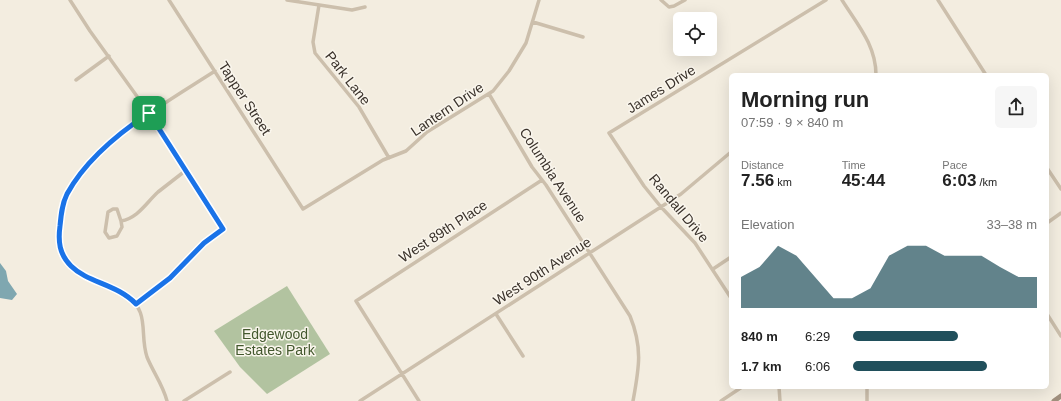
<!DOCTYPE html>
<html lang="en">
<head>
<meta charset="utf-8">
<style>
  body { margin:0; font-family:Arial,sans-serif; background:#f6f6f6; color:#222; height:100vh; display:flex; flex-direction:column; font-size:15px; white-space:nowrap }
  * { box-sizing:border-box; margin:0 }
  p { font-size:13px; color:#767676 }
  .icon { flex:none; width:22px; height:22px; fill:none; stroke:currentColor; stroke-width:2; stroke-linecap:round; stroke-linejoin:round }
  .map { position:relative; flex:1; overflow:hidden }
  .sheet { position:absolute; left:729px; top:73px; width:320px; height:316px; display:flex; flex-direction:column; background:#fff; border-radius:6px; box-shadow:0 4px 16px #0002 }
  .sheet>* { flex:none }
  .buttons { position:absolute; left:673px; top:12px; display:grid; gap:8px }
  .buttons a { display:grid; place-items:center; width:44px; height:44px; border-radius:6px; background:#fff; box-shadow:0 4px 16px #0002; font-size:20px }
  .pin { position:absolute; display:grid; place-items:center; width:34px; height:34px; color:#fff; margin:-17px; border-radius:8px; box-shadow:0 2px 6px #0006 }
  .round { display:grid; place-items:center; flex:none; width:42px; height:42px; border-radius:6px; background:#f6f6f6 }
  .summary { display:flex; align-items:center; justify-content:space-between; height:68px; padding:0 12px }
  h1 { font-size:22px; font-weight:600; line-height:30px }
  .figures { display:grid; grid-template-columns:repeat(3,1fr); gap:6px; height:68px; padding:4px 12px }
  .figures div { display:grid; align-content:center }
  .figures b { font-size:17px; font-weight:600 }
  .figures small { font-size:11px; font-weight:400 }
  .figures p { font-size:11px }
  .chart { height:112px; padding:8px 12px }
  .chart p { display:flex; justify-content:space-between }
  .chart svg { width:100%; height:72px; margin-top:4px; fill:#204f5b; opacity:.7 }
  ul { padding:0 12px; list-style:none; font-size:13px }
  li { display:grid; grid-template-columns:64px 48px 1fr; align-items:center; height:30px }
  li i { height:10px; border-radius:5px; background:#204f5b }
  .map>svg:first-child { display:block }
</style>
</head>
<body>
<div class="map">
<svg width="1061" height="401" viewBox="0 0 1061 401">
  <rect width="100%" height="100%" fill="#f3ede0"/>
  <path fill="#b2c3a0" d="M287,286L330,354L267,394L240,367L214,331Z"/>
  <path fill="#7fa7b0" d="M0,263L6,271L8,281L17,294L12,300L0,298Z"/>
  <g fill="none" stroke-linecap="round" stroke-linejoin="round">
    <path stroke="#ccbfac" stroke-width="3.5" d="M70,0L90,31L149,113L223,229L204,243L165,282L136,304
      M169,0L303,209L383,160L406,151L427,132L493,91L509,71L526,43L539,0
      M287,0L352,10L365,7
      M661,0L669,7L674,6L685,0
      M842,0C857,24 876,45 876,75
      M938,0L986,75
      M319,5L313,42L315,53L359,107L389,158
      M533,22L583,37
      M76,80L109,56
      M489,94L532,167L546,185L630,316C643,348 639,368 633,401
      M1047,168L1061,189
      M121,221L117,209H113L108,212L105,232L109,238L117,236L122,227L121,221C138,218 146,203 158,192C167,185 176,178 185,171
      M1047,223L1061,213
      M713,269L731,257
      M731,298L695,243L661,207L644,186L609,133L826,0
      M496,314L523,356
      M1047,314L1061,336
      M779,387L780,401
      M167,401C163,385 153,372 147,357C139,333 151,312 125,294C107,282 81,279 67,262C59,251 59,239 60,227C61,216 62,205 67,195C93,143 167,102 215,71
      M184,401L230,372
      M360,401L681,194L731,152
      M419,401L356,301L542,180
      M721,401L742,387
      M867,401V387"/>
    <path stroke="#a08f7d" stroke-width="5" d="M1054,401L1061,396"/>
  </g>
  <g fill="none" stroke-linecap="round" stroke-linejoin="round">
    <g stroke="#fff" stroke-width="8">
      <path id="route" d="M149,113L223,229L204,243L170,278L136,304C117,284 88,283 71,266C59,254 58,241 60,226C61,215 62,204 67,194C85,161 119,133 149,113Z"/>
    </g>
    <use href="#route" stroke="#1a73e8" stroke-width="5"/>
  </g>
  <g text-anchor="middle" stroke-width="3" stroke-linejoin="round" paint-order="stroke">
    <g font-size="14" fill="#3a322b" stroke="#faf6ed">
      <text transform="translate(348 78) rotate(52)" y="5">Park Lane</text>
      <text transform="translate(661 89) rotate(-32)" y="5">James Drive</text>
      <text transform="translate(245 98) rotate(57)" y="5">Tapper Street</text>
      <text transform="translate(447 109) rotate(-34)" y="5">Lantern Drive</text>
      <text transform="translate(553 175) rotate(57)" y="5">Columbia Avenue</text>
      <text transform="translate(679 208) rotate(50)" y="5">Randall Drive</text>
      <text transform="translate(443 231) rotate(-33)" y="5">West 89th Place</text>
      <text transform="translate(542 271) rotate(-33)" y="5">West 90th Avenue</text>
    </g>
    <g font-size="14" fill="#43582e" stroke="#faf6ed">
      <text x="275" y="339">Edgewood<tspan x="275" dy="16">Estates Park</tspan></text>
    </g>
  </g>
</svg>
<div class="buttons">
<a><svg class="icon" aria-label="locate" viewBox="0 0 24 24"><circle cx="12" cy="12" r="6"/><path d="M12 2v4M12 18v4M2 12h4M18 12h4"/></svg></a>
</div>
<div class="pin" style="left:149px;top:113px;background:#1e9e55"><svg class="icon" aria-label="arrive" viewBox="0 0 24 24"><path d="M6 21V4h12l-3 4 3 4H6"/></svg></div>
<section class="sheet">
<div class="summary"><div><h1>Morning run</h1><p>07:59 · 9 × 840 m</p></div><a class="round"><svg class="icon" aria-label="share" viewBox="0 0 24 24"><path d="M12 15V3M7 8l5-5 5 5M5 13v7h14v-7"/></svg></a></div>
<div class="figures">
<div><p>Distance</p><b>7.56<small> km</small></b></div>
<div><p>Time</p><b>45:44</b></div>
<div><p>Pace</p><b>6:03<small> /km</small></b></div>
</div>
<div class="chart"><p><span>Elevation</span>33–38 m</p>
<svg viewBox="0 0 160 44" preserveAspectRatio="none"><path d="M0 44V25L10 19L20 6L30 12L40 25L50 38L60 38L70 32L80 12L90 6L100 6L110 12L120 12L130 12L140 19L150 25L160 25V44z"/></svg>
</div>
<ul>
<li><b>840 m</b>6:29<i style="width:57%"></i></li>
<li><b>1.7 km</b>6:06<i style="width:73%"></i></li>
</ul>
</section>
</div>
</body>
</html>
